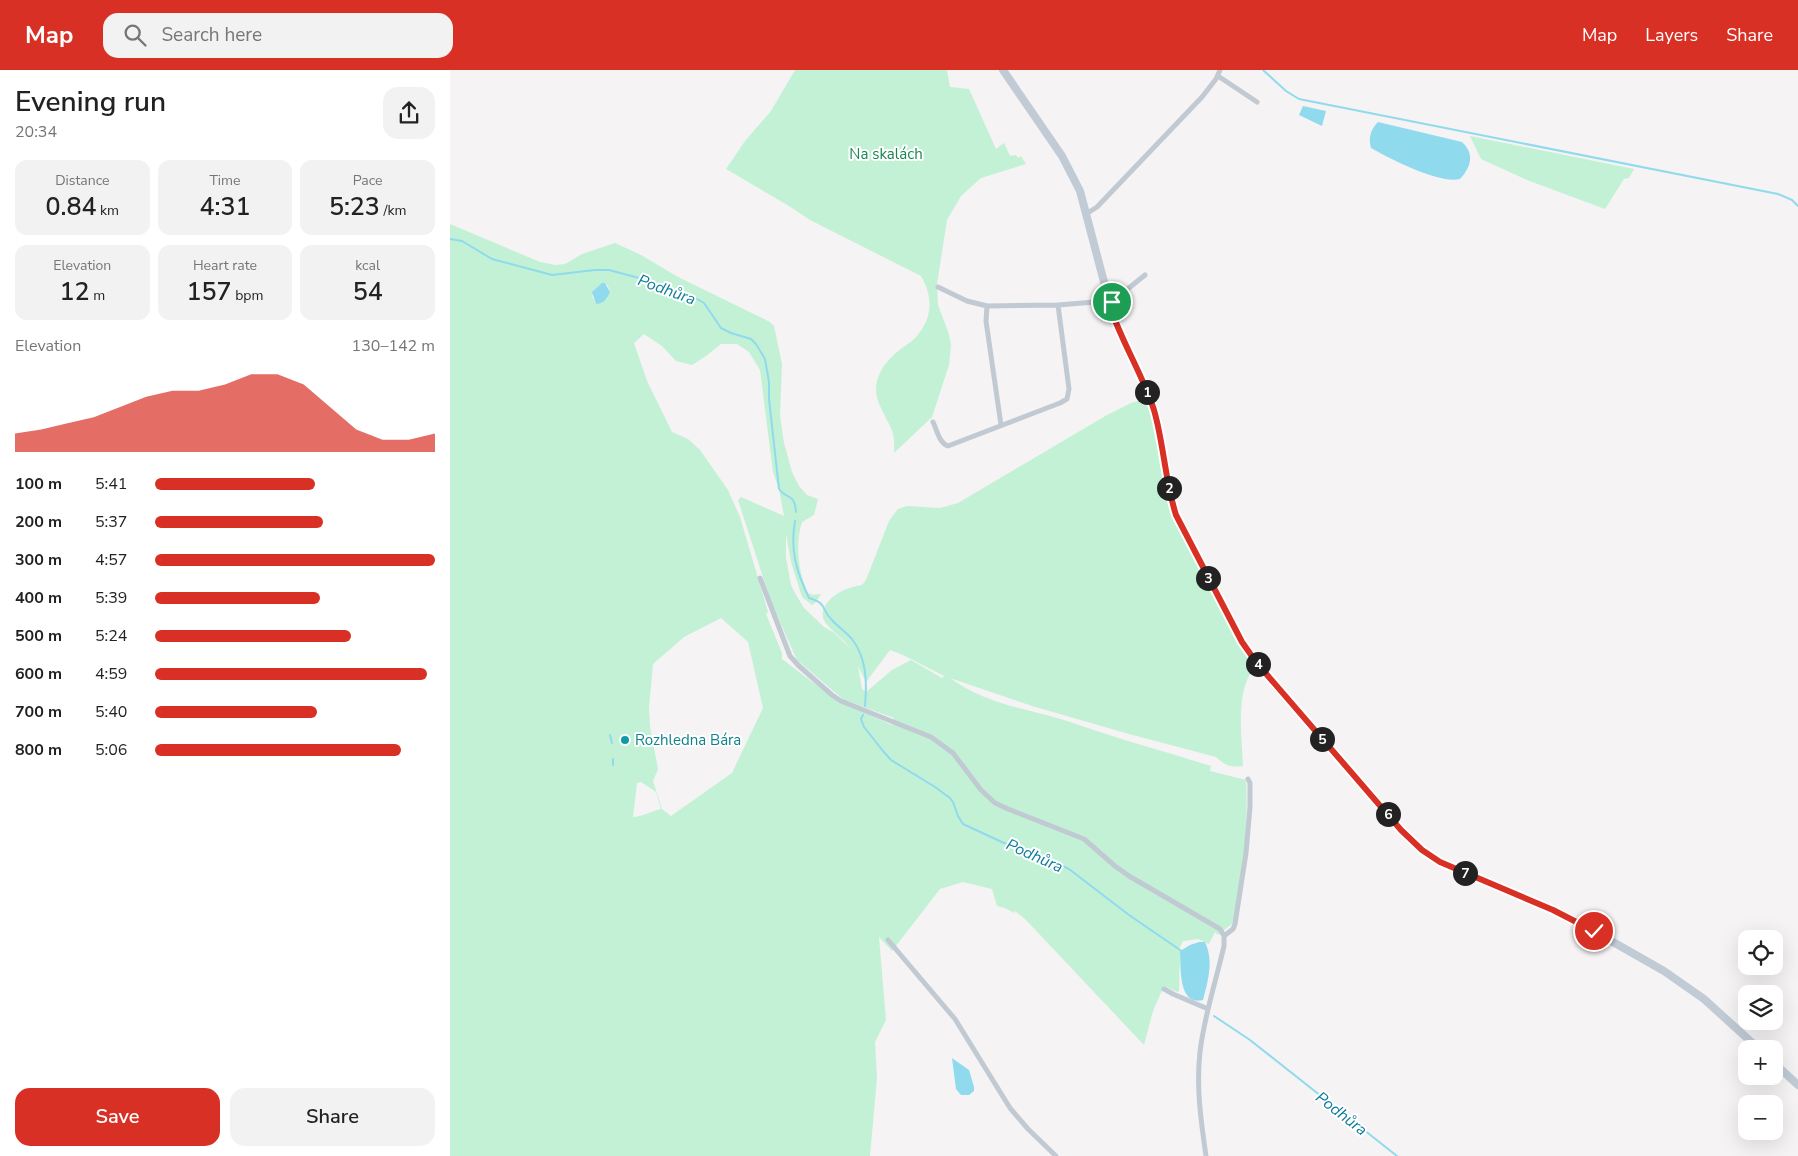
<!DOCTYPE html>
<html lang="en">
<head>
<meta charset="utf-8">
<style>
  body { margin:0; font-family:"Nunito Sans",sans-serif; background:#f2f2f2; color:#222; height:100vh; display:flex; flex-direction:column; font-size:19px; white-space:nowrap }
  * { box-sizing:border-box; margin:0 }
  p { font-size:16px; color:#767676 }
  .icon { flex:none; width:28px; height:28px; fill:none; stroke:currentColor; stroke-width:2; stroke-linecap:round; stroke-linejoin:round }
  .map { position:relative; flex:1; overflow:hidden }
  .drawer { display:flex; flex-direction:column; background:#fff; width:450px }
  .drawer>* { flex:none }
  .buttons { position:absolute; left:1288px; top:860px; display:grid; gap:10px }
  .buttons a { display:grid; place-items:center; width:45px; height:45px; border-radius:10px; background:#fff; box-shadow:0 5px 20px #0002; font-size:25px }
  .pin { position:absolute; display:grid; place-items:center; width:42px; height:42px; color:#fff; margin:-21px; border:2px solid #fff; border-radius:50%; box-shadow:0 1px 5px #0007 }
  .km { position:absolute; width:25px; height:25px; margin:-12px; border-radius:50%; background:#222; color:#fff; font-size:14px; line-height:25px; text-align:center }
  .round { display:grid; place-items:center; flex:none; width:52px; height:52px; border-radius:15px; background:#f2f2f2 }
  .head { display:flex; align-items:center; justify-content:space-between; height:85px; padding:0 15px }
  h1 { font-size:28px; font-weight:600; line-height:38px }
  .stats { display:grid; grid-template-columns:repeat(3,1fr); gap:8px; height:85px; padding:5px 15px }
  .stats div { display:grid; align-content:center; border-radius:12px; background:#f2f2f2; text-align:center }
  .stats b { font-size:25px; font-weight:600 }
  .stats small { font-size:14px; font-weight:400 }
  .stats p { font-size:14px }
  .chart { height:140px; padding:10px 15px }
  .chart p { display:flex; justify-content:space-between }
  .chart svg { width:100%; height:90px; margin-top:5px; fill:#d93025; opacity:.7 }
  .cta { display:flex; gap:10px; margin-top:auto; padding:10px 15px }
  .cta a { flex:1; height:58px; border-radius:15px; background:#d93025; color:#fff; font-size:20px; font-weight:600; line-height:58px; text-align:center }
  .cta a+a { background:#f2f2f2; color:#222 }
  ul { padding:0 15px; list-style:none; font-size:16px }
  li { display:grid; grid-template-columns:80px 60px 1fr; align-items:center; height:38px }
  li i { height:12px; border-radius:6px; background:#d93025 }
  header { display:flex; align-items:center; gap:30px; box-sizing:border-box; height:70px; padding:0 25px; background:#d93025; color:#fff }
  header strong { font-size:24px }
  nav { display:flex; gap:28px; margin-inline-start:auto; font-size:18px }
  .search { width:350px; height:45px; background:#f2f2f2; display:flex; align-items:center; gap:12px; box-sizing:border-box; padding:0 18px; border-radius:15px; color:#767676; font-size:19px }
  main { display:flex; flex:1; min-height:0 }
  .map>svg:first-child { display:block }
</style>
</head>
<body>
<header>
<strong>Map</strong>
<div class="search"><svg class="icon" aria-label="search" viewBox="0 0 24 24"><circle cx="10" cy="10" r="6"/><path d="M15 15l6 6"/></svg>Search here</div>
<nav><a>Map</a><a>Layers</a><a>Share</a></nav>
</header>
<main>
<section class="drawer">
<div class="head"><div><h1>Evening run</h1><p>20:34</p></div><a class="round"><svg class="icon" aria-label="share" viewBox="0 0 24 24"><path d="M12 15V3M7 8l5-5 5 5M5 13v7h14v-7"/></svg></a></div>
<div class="stats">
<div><p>Distance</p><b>0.84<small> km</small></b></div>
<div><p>Time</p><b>4:31</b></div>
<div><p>Pace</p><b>5:23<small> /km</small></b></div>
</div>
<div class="stats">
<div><p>Elevation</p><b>12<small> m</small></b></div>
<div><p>Heart rate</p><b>157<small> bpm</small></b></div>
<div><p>kcal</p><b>54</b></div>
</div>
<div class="chart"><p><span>Elevation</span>130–142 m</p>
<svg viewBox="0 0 160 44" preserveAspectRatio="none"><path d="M0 44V35L10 33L20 30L30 27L40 22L50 17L60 14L70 14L80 11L90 6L100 6L110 11L120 22L130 33L140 38L150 38L160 35V44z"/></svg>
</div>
<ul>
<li><b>100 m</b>5:41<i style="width:57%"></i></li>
<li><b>200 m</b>5:37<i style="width:60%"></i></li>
<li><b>300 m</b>4:57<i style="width:100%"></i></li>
<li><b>400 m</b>5:39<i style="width:59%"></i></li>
<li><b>500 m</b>5:24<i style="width:70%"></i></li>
<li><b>600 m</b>4:59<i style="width:97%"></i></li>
<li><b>700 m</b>5:40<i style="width:58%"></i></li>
<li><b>800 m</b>5:06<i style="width:88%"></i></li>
</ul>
<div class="cta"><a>Save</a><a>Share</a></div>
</section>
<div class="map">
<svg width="1348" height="1086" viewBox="0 0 1348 1086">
  <rect width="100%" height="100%" fill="#f5f3f3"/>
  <path fill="#c3f1d5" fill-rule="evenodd" d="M345,0H497L500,17L519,19L546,79L554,73L560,86L566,85L568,88L571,86L576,94L531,108L511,126L497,150L487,214L488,235L499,264L501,275L499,295L482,347L444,383C444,376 445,368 442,361C436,344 422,330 427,311C431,297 440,287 452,278C457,274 463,271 467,266C483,247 483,227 471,206L360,150L339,136L276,99L295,71L321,41Z
    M1020,66L1184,99L1179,108L1174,109L1155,139L1077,110L1031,89Z
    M0,154L90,192L106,195L115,194L132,184L165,173L191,185L228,207L320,252L324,256L332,294L330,346L334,373L342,402L349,416L357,425L368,429L364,445L352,452C345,473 348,503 358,523L363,525L371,524L366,532L362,535L352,527L341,492L336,464V488L341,515L345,523L354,538L374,557L383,562L400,578C394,569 382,562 375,552C366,538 385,523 397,519C401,517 407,516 412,515L416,510L439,451L448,439L457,436L490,438L508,433L657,345L681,333L694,329L699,332L729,452L803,591L805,598L803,605L800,604C786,628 792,670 793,696C780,698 775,695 766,687L679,664L582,636L500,608C540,637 584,639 629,655C672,670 717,682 761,696L760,701L796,710C799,758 792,806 783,853L768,865L765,862L759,874L748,869L733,871L729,879L732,881C728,894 730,907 729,921L727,922L714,916L703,941L694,975L575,849L565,841L564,843L555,838L547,836L542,819L513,812L490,819L442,881L429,867L436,950L425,972L427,1008L420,1086H0ZM155,213L158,216L160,222L146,234L142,226ZM194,264L212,276L226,291L242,295L256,286L271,274H287L299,282L310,300L323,402L329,419L334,446L291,427L288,430L321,532L347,590L394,630L444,648L442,655L386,630L332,589V583L316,544L318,542L290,447L278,420L250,380L238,369L222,362L197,311L184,273ZM271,548L298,572L313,638L282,703L221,746L212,739L203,711L208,699L200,657L199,638L203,594L234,567ZM440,580L453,585L494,606L492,608L461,590L442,600L416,622L412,619L408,596L416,612ZM191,712L206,722L211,739C202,741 191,747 183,747L187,713Z"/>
  <path fill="#90daee" d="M853,36L876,41L872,56L849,45Z
    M928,52L1012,72C1025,84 1021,97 1010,109C988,114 941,89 921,78C918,68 921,59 928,52Z
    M152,213H155L160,222C157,229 153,234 146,234L142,222Z
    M749,872H755C764,890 758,911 753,930C728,936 731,898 730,881L740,875Z
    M502,988L519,1000L524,1017V1021L519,1025H511L506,1019Z"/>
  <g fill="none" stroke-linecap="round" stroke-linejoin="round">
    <path stroke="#90daee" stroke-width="2" d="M813,0L836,21L849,29L1328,124L1342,130L1348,136
      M0,169L12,171L42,189L102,205L145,200H159L189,208L242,226L254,233L271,258L281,263L301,269L306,274L315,289L319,312V329L329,419C337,431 344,421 346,442
      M345,451C340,480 346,501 359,528C379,534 370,539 382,550C388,557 396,562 402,569C417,589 417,612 415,636
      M413,645L411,649L414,657L433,681L441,690L485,717L500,728L503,732L508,746L513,754L554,773L579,780L619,799L679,845L733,882
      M160,665L162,673
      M163,695V689
      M764,946L800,970L947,1086"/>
    <path stroke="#c1cad2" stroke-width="5" d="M768,6L807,32
      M636,144L647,137L752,27L766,9L770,0
      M488,217L517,231L537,236L608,235L657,231
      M659,234L695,205
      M537,236L536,251L551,355
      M483,352C487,360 489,373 498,376L610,333L617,329L619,319L608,235
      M310,508L340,586L349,596L382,625L391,631L481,667L503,683L531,720L545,733L558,739L634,769L665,796L679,806L770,859L774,866V876C766,911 754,946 750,982C746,1017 751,1051 756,1086
      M774,866L783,859L785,854L796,783L800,737V713L798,709
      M438,870L505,949L560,1038L578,1059L606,1086
      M714,919L723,924L758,939"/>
    <path stroke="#c1cbd6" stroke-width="8" d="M553,0L612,86L630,121L663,246L695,316L703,338L712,375L721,429L726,445L798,582L824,614L951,760L972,780L990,792L1119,847L1214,901L1254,929L1309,979
      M1324,993L1348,1015"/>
  </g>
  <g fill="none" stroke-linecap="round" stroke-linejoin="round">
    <g stroke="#fff" stroke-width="10">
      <path id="route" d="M662,232L659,234C671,271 692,303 704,340C714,375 715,411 726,445L792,572L806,592L951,760L972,780L990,792L1103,840L1144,861"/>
    </g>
    <use href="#route" stroke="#d93025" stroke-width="6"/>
  </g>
  <circle fill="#0f9aa8" stroke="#fff" stroke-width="2" cx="175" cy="670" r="5"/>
  <g text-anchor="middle" stroke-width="4" stroke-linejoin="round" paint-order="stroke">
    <g font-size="15" fill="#17864f" stroke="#fff">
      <text x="436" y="89">Na skalách</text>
    </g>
    <g font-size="15" fill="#0d838f" stroke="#fff" text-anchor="start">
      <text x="185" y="675">Rozhledna Bára</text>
    </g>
    <g font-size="16" font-style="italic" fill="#0c7c9b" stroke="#fff">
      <text transform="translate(217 219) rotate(20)" y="6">Podhůra</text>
      <text transform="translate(585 785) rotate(24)" y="6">Podhůra</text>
      <text transform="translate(892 1043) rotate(38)" y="6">Podhůra</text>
    </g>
  </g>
</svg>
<div class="buttons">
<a><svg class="icon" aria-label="locate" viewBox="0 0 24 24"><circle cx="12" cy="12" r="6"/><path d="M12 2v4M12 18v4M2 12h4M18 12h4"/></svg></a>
<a><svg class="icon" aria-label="layers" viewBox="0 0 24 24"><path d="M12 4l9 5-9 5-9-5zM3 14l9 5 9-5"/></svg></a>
<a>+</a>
<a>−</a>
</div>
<div class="pin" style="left:662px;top:232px;background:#1e9e55"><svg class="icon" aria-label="arrive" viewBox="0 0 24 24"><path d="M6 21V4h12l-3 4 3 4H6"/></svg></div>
<div class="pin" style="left:1144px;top:861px;background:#d93025"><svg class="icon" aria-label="check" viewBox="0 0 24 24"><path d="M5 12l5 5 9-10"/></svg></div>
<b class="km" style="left:697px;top:322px">1</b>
<b class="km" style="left:719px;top:418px">2</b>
<b class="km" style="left:758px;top:508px">3</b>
<b class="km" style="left:808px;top:594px">4</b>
<b class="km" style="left:872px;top:669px">5</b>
<b class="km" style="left:938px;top:744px">6</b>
<b class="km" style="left:1015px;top:803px">7</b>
</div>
</main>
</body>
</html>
